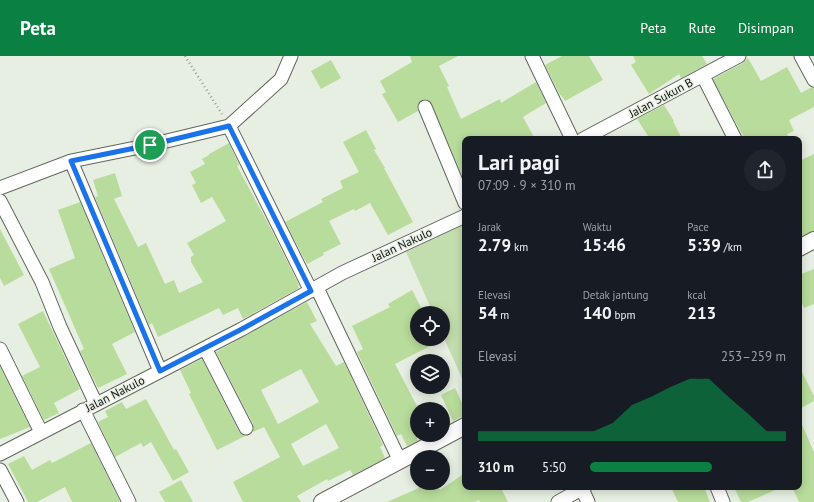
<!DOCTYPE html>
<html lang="id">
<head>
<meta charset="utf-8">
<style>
  body { margin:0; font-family:"PT Sans",sans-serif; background:#20242c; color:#f1f3f6; height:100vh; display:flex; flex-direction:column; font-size:15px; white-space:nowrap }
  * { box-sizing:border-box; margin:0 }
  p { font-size:13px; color:#9ea1a6 }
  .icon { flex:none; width:22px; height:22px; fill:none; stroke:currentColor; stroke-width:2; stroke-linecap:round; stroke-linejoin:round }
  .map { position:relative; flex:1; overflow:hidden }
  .details { position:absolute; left:462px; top:80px; width:340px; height:354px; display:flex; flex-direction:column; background:#171b24; border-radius:8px; box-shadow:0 2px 10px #0003 }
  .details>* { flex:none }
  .buttons { position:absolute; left:410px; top:250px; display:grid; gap:8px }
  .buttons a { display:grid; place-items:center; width:40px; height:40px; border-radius:50%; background:#171b24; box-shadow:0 2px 10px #0003; font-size:20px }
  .pin { position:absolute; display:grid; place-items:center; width:34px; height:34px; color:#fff; margin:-17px; border:2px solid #fff; border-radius:50%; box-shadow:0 1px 4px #0007 }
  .round { display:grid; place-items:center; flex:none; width:42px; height:42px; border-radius:21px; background:#20242c }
  .overview { display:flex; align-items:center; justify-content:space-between; height:68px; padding:0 16px }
  h1 { font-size:22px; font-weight:700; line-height:30px }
  .figures { display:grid; grid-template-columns:repeat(3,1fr); gap:6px; height:68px; padding:4px 16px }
  .figures div { display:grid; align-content:center }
  .figures b { font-size:17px; font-weight:700 }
  .figures small { font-size:11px; font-weight:400 }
  .figures p { font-size:11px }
  .chart { height:112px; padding:8px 16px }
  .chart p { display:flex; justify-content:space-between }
  .chart svg { width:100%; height:72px; margin-top:4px; fill:#0b8043; opacity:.7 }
  ul { padding:0 16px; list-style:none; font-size:13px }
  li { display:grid; grid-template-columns:64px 48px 1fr; align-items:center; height:30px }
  li i { height:10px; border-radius:5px; background:#0b8043 }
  header { display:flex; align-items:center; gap:24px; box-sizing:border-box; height:56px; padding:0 20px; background:#0b8043; color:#fff }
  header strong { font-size:19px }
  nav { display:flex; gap:22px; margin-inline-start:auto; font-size:14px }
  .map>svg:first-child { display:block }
</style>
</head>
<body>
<header>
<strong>Peta</strong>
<nav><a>Peta</a><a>Rute</a><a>Disimpan</a></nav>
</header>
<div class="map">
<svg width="814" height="446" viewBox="0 0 814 446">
  <rect width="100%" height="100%" fill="#e7efe2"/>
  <path fill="#c3deae" d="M465,168V329L443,280V257H433L406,196Z"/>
  <path fill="#b8dc9c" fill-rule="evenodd" d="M410,0H458L439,10L449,30L447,31L461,63L500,43L501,47L536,26L546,47L523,61L535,83H465V126L430,45L426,43L422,44L417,50L418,55L398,66L382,38L386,36L380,25L412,6Z
    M562,0H589L603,24L565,45L561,39H560L545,9Z
    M633,0H702L707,8L681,22L679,18L649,38L631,9L636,6Z
    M748,2L761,25L787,11L801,37L812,31L814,32V51L789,64L794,75L787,78L790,83H745L738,71L713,23L743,7Z
    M331,4L341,22L321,33L311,15Z
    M664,49L674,65H673L682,83H650L637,63Z
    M366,74L376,93L374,94L385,112H384L413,166L388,179L370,147L355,155L354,153L329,165L341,188L323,197L324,199L307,208L285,166L323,146L321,143L343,132L340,125L359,116L343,86Z
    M229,87L239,109L237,110L270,171L299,229L298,230L299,232L243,263L238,252L223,259L219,252L158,281L152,267L149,269L95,141L98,140L93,124L115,117L122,140L114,143L138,191L146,187L165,228L174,224L179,237L203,226L191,206V201L194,199L187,187L226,165L212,141L201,147L192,129L196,127L190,116L205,108L202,103L209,99V98Z
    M814,98V175L799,181V105Z
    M80,146L135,276L112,288L127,318L98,332L80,295L84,293L49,213L75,202L58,154Z
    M0,173L24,219L4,230L0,222Z
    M814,213V248L804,252L799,240V219Z
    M412,234L424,257H417V283H444L395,308L417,350V385L407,390L401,378L397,380L358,298L357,296L363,293L352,270L390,251L388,248Z
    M307,246L317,265L310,268L336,310L344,306L383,389L380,391L385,402L353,419L350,414L328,425L327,423L297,440L301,446H243L233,426L280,401L264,371L253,376V368L216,296ZM301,313L319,346L278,368L261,334ZM326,368L339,392L303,410L291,388Z
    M43,255L80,333L54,347L59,357L44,364L22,320L40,311L18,268Z
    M202,303L239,376L245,380L217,394L189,338L191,337L180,314Z
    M799,310L814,340V345L799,353Z
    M0,311L30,371L0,383Z
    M455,332L465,353V359L453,365L441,339Z
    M146,343L174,394L176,393L189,416L173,425L151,386L143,391L141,387L115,401L98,366L108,361L105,355L122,346L126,353Z
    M799,362L814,396V446H799L792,431H799Z
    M91,387L120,446H72L65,431L37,446H28L8,408L24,400L32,414L50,404L52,407Z
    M465,417V431H508L502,434L508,446H480L479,444L475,446H387L419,432L417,427H436L440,434Z
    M181,424L193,446H165L159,436Z
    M671,431H704L710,446H678Z
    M734,431H782L748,446H741Z"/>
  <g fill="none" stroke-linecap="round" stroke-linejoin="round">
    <g stroke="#61685c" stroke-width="15">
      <path id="minor" d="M532,0L572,83
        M801,0L814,24
        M703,20L735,83
        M425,51L465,147
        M229,70L311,235
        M583,83L739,0
        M71,105L160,315
        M0,132L71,105L150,89L229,70L281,23L291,0
        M0,145L42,226L60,271L96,348
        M317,232L400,405
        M205,292L246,372
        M0,293L41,376
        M83,354L129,446
        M0,398L242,273L342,217L465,160
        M0,414L17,446
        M717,431L723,446
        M582,433L588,446
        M558,446L585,431"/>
    </g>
    <g stroke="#61685c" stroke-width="18">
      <path id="tertiary" d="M799,192L814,184
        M322,446L465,370"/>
    </g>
    <path stroke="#989e95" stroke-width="2.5" stroke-dasharray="1 3" stroke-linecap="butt" d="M185,0L222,58"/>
    <use href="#minor" stroke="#fff" stroke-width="13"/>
    <use href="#tertiary" stroke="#fff" stroke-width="16"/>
  </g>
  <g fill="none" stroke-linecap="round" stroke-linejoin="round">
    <g stroke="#fff" stroke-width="8">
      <path id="route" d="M229,70L311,235L242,273L160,315L71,105L150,89Z"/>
    </g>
    <use href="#route" stroke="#1a73e8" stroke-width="5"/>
  </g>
  <g text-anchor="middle" stroke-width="3" stroke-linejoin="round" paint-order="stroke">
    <g font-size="12" fill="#10130f" stroke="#e7efe2">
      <text transform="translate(661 42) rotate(-28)" y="4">Jalan Sukun B</text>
      <text transform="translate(402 189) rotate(-25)" y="4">Jalan Nakulo</text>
      <text transform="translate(115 338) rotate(-27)" y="4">Jalan Nakulo</text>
    </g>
  </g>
</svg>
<div class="buttons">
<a><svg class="icon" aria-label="locate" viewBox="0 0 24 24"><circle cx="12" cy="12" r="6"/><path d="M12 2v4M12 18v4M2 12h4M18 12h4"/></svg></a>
<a><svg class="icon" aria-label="layers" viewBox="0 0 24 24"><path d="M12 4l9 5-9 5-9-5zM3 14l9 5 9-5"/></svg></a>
<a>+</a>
<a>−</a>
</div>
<div class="pin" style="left:150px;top:89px;background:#1e9e55"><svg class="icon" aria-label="arrive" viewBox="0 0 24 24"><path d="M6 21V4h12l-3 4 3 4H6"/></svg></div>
<section class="details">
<div class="overview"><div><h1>Lari pagi</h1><p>07:09 · 9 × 310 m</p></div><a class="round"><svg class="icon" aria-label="share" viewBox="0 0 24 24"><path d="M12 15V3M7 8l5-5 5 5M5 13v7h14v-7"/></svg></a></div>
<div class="figures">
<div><p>Jarak</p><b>2.79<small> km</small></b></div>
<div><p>Waktu</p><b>15:46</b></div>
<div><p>Pace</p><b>5:39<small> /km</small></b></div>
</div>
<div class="figures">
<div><p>Elevasi</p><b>54<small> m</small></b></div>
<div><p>Detak jantung</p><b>140<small> bpm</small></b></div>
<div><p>kcal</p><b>213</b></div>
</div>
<div class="chart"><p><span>Elevasi</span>253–259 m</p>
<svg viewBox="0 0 160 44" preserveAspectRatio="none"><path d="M0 44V38L10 38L20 38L30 38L40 38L50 38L60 38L70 33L80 22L90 17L100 11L110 6L120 6L130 17L140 27L150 38L160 38V44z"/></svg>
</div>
<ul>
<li><b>310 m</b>5:50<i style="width:62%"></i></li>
</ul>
</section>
</div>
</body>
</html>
